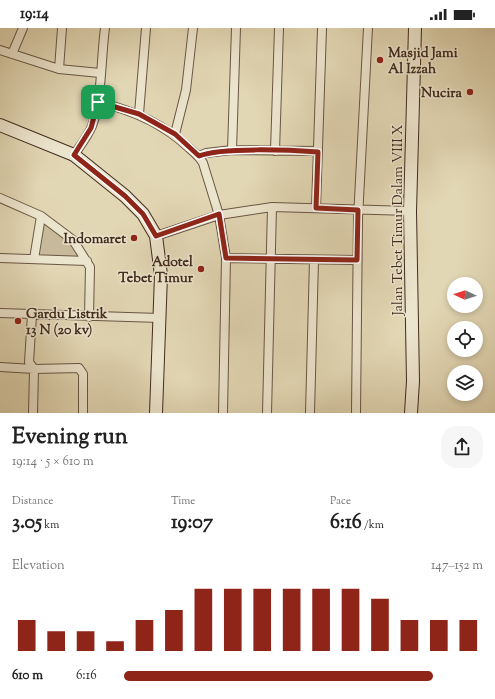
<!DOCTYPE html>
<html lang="en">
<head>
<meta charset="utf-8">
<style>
  body { margin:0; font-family:"Sorts Mill Goudy",serif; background:#f6f6f6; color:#222; height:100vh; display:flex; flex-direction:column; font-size:15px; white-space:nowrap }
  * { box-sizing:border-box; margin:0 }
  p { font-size:13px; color:#767676 }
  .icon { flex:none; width:22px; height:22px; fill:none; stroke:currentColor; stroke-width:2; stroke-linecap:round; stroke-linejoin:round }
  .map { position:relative; height:385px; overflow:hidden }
  .drawer { display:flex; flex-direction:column; background:#fff; flex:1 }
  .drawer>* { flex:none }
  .needle { width:26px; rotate:274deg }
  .tools { position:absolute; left:447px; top:249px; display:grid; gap:8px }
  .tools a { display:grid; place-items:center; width:36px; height:36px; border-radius:50%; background:#fff; box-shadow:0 2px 6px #0003; font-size:20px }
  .pin { position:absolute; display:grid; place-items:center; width:34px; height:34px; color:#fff; margin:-17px; border-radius:8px; box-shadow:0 2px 6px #0006 }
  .round { display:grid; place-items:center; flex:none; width:42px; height:42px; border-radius:16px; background:#f6f6f6 }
  .head { display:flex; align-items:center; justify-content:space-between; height:68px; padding:0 12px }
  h1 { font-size:22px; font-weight:800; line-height:30px }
  .metrics { display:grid; grid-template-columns:repeat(3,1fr); gap:6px; height:68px; padding:4px 12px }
  .metrics div { display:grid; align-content:center }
  .metrics b { font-size:20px; font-weight:800 }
  .metrics small { font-size:11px; font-weight:400 }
  .metrics p { font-size:11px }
  .chart { height:112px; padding:8px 12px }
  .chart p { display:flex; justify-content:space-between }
  .chart svg { width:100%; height:72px; margin-top:4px; stroke:#8f2418; stroke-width:6 }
  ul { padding:0 12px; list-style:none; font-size:13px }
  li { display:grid; grid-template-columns:64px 48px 1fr; align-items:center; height:30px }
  li i { height:10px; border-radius:5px; background:#8f2418 }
  .status { display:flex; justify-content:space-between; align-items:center; height:28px; padding:0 20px; background:#fff; direction:ltr }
  .status svg { height:11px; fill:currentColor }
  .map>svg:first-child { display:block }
</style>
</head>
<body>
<div class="status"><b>19:14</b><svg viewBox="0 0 49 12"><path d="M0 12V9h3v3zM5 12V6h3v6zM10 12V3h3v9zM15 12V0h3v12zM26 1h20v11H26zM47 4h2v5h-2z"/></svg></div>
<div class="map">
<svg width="495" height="385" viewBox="0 0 495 385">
  <rect width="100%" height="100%" fill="#e2d7b4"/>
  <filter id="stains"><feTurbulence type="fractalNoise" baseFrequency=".005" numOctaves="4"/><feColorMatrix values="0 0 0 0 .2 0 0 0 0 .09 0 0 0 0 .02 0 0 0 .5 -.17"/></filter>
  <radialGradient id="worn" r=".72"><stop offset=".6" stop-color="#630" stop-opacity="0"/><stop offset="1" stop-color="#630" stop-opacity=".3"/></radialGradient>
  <path fill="#c7ba9a" stroke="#84725c" d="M42,193C57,207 70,213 82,229L37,228Z"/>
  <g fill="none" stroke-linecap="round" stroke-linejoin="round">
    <g stroke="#695644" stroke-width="10">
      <path id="street" d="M0,22L59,41L100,45
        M12,26L23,0
        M59,41L62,0
        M98,74C132,82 163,95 189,120C195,125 199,128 203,135L219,187L226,230L223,385
        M139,86L146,0
        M175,106L186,62L193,0
        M232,122L236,0
        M275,123L279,0
        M74,127C80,118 88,108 92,98C102,72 101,29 105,0
        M199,128L206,125L232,122L318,123
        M0,170L41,188L73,212L90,239L89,289
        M316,180L322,0
        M156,208L219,187L272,179L410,183
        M0,230L87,233
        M226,230L357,232
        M34,231L41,188
        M0,285L160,290
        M32,287L29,334L34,341
        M0,339L34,341L79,340L83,346V385
        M33,385L34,341
        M267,385L272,179
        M310,385L314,232
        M356,385L358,190L368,0"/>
    </g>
    <g stroke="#412b1e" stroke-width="14">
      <path id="secondary" d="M0,97L74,127L125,168L143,186L156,208L161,247L156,385
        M411,385L413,353L410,183L415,0"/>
    </g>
    <use href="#street" stroke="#ece5ce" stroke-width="8"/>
    <use href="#secondary" stroke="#ece5ce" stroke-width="12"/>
  </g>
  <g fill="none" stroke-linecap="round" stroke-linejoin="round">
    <g stroke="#fff" stroke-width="8">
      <path id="route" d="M98,74L139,86L175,106L199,128C220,119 292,122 318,124L316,180L358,182L357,232L226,230L219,186L156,208L143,186L125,168L74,127L91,100Z"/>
    </g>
    <use href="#route" stroke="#8f2418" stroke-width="5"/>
  </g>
  <g fill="#8f2418" stroke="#ece5ce" stroke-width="1.5">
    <circle cx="380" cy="32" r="4"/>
    <circle cx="470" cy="64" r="4"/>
    <circle cx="134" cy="210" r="4"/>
    <circle cx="201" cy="241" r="4"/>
    <circle cx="18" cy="293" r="4"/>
  </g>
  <g text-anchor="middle" stroke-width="3" stroke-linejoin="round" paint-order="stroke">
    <g font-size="14" font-weight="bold" fill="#412b1e" stroke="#ece5ce" text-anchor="end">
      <text x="388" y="29" text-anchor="start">Masjid Jami<tspan x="388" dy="16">Al Izzah</tspan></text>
      <text x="462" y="69">Nucira</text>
      <text x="126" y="215">Indomaret</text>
      <text x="193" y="238">Adotel<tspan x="193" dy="16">Tebet Timur</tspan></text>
      <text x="26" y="290" text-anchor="start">Gardu Listrik<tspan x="26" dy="16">13 N (20 kv)</tspan></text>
    </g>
    <g font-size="14" fill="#412b1e" stroke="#ece5ce">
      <text transform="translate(397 192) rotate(-90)" y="5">Jalan Tebet Timur Dalam VIII X</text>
    </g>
  </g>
  <rect width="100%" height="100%" filter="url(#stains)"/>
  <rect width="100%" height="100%" fill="url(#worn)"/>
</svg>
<div class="tools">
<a><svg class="needle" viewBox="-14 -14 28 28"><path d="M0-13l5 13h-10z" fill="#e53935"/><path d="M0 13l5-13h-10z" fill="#767676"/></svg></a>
<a><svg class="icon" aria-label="locate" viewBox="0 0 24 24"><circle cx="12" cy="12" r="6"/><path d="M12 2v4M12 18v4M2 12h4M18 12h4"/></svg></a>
<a><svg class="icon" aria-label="layers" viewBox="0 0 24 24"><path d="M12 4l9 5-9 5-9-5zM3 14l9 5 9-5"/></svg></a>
</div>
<div class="pin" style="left:98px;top:74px;background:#1e9e55"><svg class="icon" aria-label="arrive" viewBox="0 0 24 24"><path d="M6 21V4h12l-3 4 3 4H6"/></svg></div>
</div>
<section class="drawer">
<div class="head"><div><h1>Evening run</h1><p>19:14 · 5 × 610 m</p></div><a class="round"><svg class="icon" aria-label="share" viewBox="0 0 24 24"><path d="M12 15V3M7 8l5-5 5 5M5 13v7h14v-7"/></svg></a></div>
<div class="metrics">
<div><p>Distance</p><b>3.05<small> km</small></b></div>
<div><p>Time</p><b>19:07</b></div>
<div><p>Pace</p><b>6:16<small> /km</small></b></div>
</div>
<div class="chart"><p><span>Elevation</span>147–152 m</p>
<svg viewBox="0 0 160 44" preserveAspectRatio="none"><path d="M5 44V25M15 44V32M25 44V32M35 44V38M45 44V25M55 44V19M65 44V6M75 44V6M85 44V6M95 44V6M105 44V6M115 44V6M125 44V12M135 44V25M145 44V25M155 44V25"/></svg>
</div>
<ul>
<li><b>610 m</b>6:16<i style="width:86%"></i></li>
</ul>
</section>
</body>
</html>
